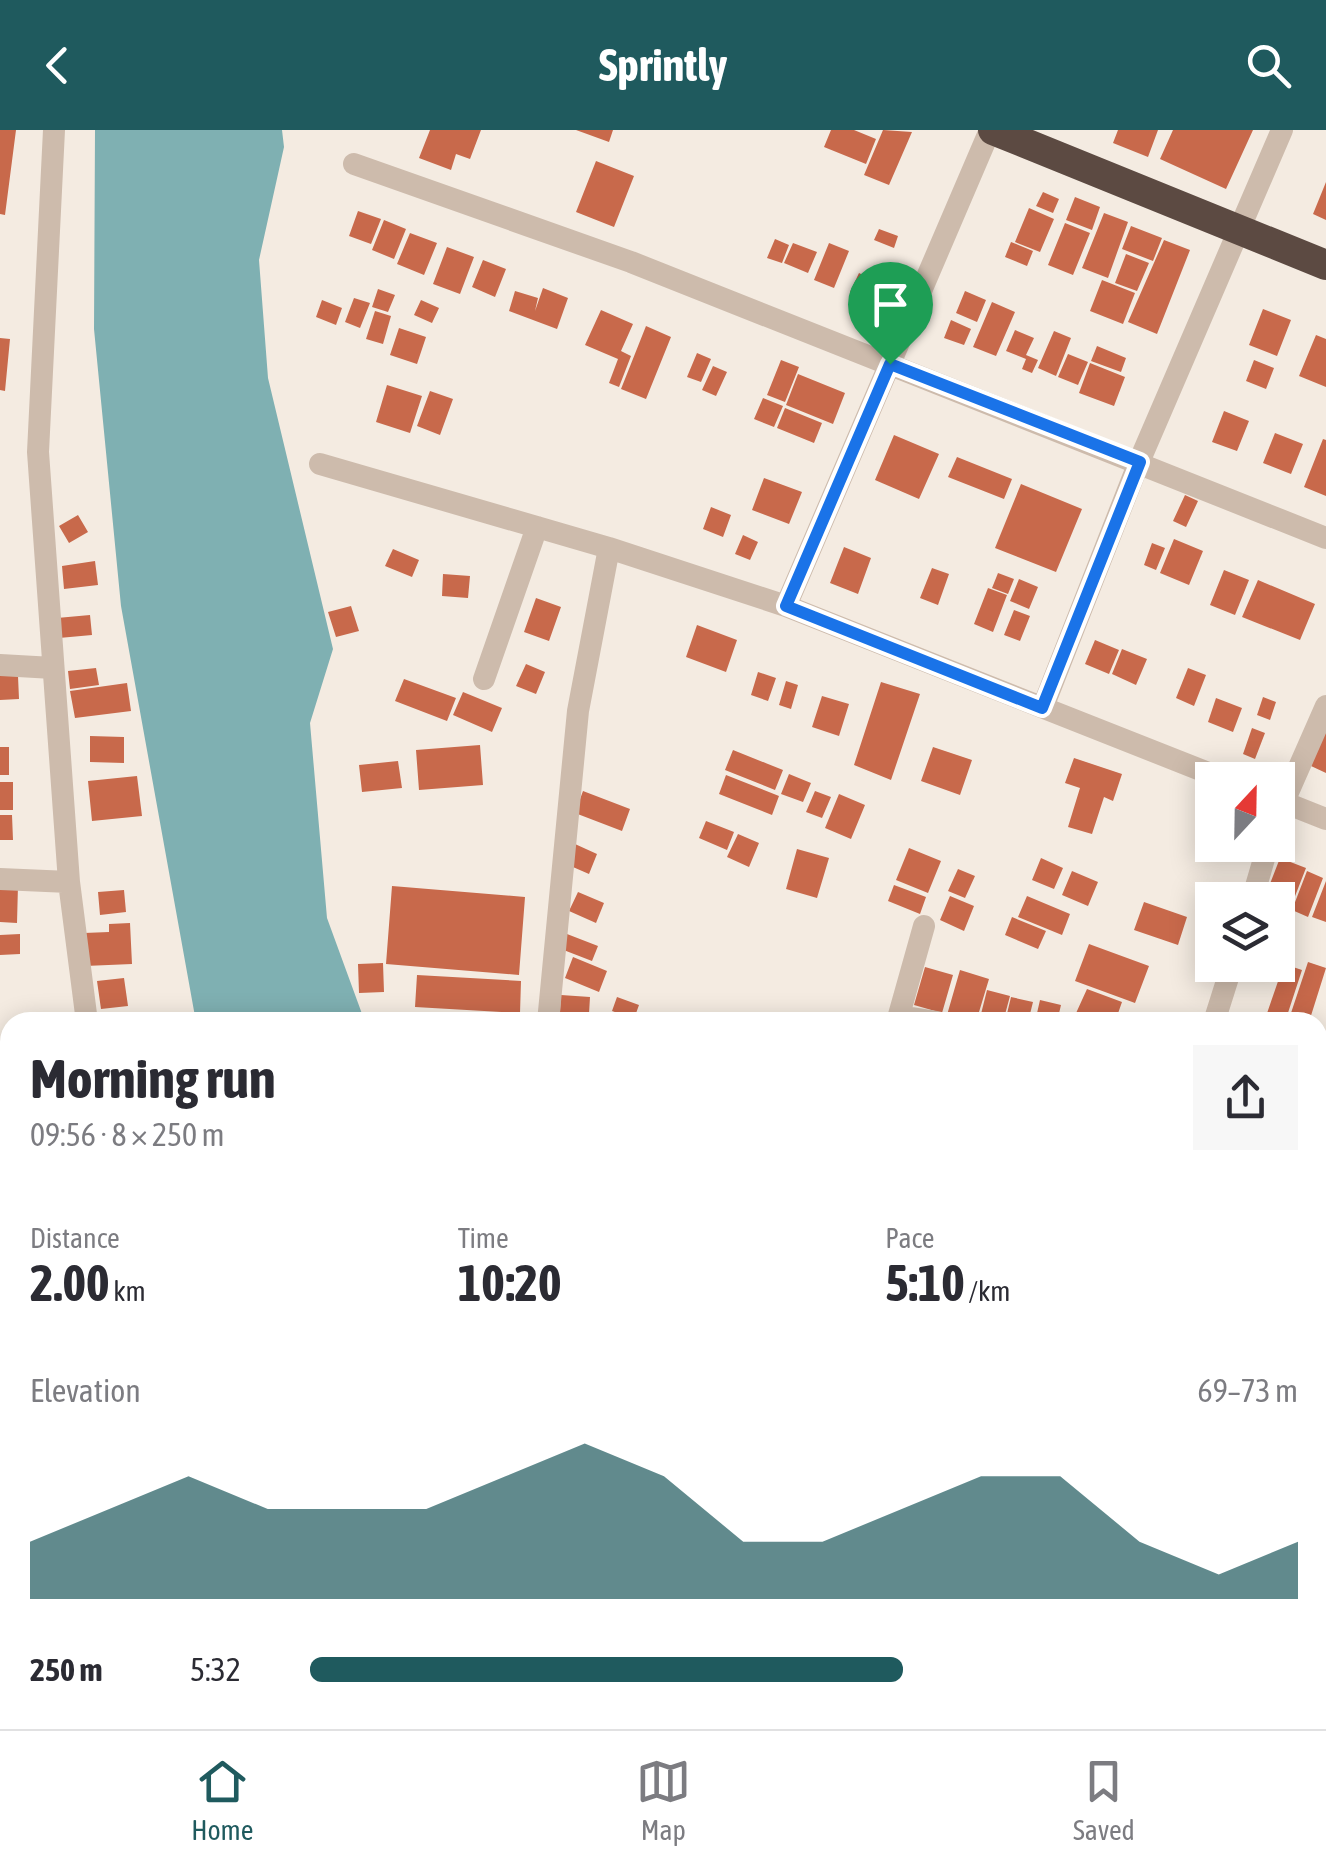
<!DOCTYPE html>
<html lang="en">
<head>
<meta charset="utf-8">
<style>
  body { margin:0; font-family:"Asap Condensed",sans-serif; background:#f7f7f7; color:#2b2b33; height:100vh; display:flex; flex-direction:column; font-size:38px; white-space:nowrap }
  * { box-sizing:border-box; margin:0 }
  p { font-size:32px; color:#7c7c81 }
  .icon { flex:none; width:55px; height:55px; fill:none; stroke:currentColor; stroke-width:2; stroke-linecap:round; stroke-linejoin:round }
  .map { position:relative; flex:1; overflow:hidden }
  .sheet { position:absolute; left:0px; top:882px; width:1328px; height:718px; display:flex; flex-direction:column; background:#fff; border-radius:30px 30px 0 0; box-shadow:0 5px 25px #0003 }
  .sheet>* { flex:none }
  .needle { width:65px; rotate:22deg }
  .fabs { position:absolute; left:1195px; top:632px; display:grid; gap:20px }
  .fabs a { display:grid; place-items:center; width:100px; height:100px; border-radius:0px; background:#fff; box-shadow:0 5px 25px #0003; font-size:50px }
  .pin { position:absolute; display:grid; place-items:center; width:85px; height:85px; color:#fff; margin:-102px -42px; border-radius:50% 50% 50% 0; rotate:-45deg; box-shadow:0 0 10px #0007 }
  .pin .icon { rotate:45deg }
  .round { display:grid; place-items:center; flex:none; width:105px; height:105px; border-radius:0px; background:#f7f7f7 }
  .summary { display:flex; align-items:center; justify-content:space-between; height:170px; padding:0 30px }
  h1 { font-size:55px; font-weight:700; line-height:75px }
  .figures { display:grid; grid-template-columns:repeat(3,1fr); gap:15px; height:170px; padding:10px 30px }
  .figures div { display:grid; align-content:center }
  .figures b { font-size:50px; font-weight:700 }
  .figures small { font-size:28px; font-weight:400 }
  .figures p { font-size:28px }
  .chart { height:280px; padding:20px 30px }
  .chart p { display:flex; justify-content:space-between }
  .chart svg { width:100%; height:180px; margin-top:10px; fill:#1f5a5e; opacity:.7 }
  ul { padding:0 30px; list-style:none; font-size:32px }
  li { display:grid; grid-template-columns:160px 120px 1fr; align-items:center; height:75px }
  li i { height:25px; border-radius:12px; background:#1f5a5e }
  header { display:flex; justify-content:space-between; align-items:center; height:130px; padding:0 30px; background:#1f5a5e; color:#fff; font-size:45px; font-weight:700 }
  .menu { display:flex; justify-content:space-around; align-items:center; height:140px; border-top:2px solid #e1e1e2; background:#fff; font-size:28px; color:#7c7c81 }
  .menu a { display:grid; justify-items:center; gap:5px }
  .menu .on { color:#1f5a5e }
  .map>svg:first-child { display:block }
</style>
</head>
<body>
<header><svg class="icon" aria-label="back" viewBox="0 0 24 24"><path d="M15 5l-7 7 7 7"/></svg>Sprintly<svg class="icon" aria-label="search" viewBox="0 0 24 24"><circle cx="10" cy="10" r="6"/><path d="M15 15l6 6"/></svg></header>
<div class="map">
<svg width="1326" height="1599" viewBox="0 0 1326 1599">
  <rect width="100%" height="100%" fill="#f4ebe1"/>
  <path fill="#7fb0b2" d="M95,0H282L284,17L259,130L268,248L333,519L310,593L327,788L365,892H196L121,476L94,199Z
    M256,1590H429V1599H256Z"/>
  <path fill="#c8694b" d="M0,0H16L5,85L0,84Z
    M430,0H481L470,29L456,24L451,40L419,28Z
    M576,0H613L609,12Z
    M831,0H854L876,9L866,34L824,17Z
    M883,0L912,2L889,55L864,45Z
    M1118,0H1158L1148,27L1113,13Z
    M1173,0H1253L1226,59L1160,29Z
    M596,31L634,46L614,97L576,82Z
    M1326,52V90L1313,84Z
    M1043,62L1059,69L1053,83L1036,76Z
    M1075,67L1100,77L1092,100L1066,90Z
    M1029,78L1054,89L1040,122L1015,112Z
    M358,81L381,89L371,114L349,106Z
    M1104,83L1128,92L1108,148L1082,138Z
    M384,90L406,99L394,129L372,120Z
    M1065,93L1090,103L1073,145L1048,135Z
    M1131,96L1162,108L1153,131L1122,119Z
    M879,99L898,106L894,118L874,110Z
    M410,103L437,113L424,145L397,134Z
    M775,109L789,115L782,133L767,128Z
    M1164,110L1190,120L1157,204L1128,192Z
    M1011,112L1033,121L1027,136L1005,127Z
    M793,113L817,122L808,143L784,133Z
    M829,113L849,121L834,158L814,150Z
    M447,117L474,127L460,164L433,154Z
    M1126,124L1149,133L1137,161L1115,153Z
    M483,130L506,139L495,167L472,157Z
    M859,143L879,153L869,172L850,162Z
    M1102,150L1135,163L1123,194L1090,181Z
    M543,158L568,168L557,199L509,181L515,161L538,168L535,181Z
    M378,159L395,165L388,182L372,177Z
    M965,161L986,170L977,192L956,183Z
    M354,168L370,173L360,198L345,192Z
    M322,170L342,178L336,195L316,187Z
    M421,170L439,178L432,193L414,185Z
    M992,172L1015,182L996,226L973,217Z
    M1263,179L1291,190L1277,226L1249,215Z
    M601,180L633,194L621,221L631,226L619,257L609,253L618,229L585,215Z
    M375,181L391,186L383,214L366,209Z
    M951,190L971,199L964,215L944,208Z
    M646,196L671,207L646,269L621,259Z
    M399,198L426,207L417,234L390,225Z
    M1015,200L1034,208L1026,225L1038,230L1032,243L1022,239L1026,229L1006,221Z
    M1054,201L1071,208L1056,246L1038,238Z
    M1316,205L1326,209V257L1299,246Z
    M0,208L10,209L5,261L0,260Z
    M1097,216L1126,228L1121,242L1091,231Z
    M697,223L711,229L701,252L687,247Z
    M1068,224L1088,232L1078,255L1058,247Z
    M781,230L799,237L785,272L767,265Z
    M1254,230L1274,238L1266,259L1246,251Z
    M1090,233L1125,247L1114,276L1079,263Z
    M713,236L727,242L716,266L702,260Z
    M798,244L845,263L833,294L786,275Z
    M387,255L422,266L410,303L376,292Z
    M430,261L453,269L440,305L417,296Z
    M763,268L783,276L774,297L754,289Z
    M785,278L822,293L814,313L777,298Z
    M1224,281L1249,291L1237,321L1212,312Z
    M1275,303L1303,314L1291,344L1263,333Z
    M894,305L939,324L919,369L875,350Z
    M1323,309L1326,310V366L1304,357Z
    M957,327L1012,349L1004,369L948,347Z
    M764,348L802,362L789,394L752,380Z
    M1021,354L1082,379L1056,442L995,418Z
    M1185,365L1198,371L1186,397L1173,391Z
    M711,377L731,385L723,407L703,399Z
    M78,385L88,402L69,413L59,396Z
    M743,405L758,412L750,430L735,424Z
    M1174,409L1203,421L1189,455L1160,443Z
    M1152,413L1165,418L1156,440L1144,435Z
    M844,417L871,428L858,464L830,453Z
    M393,419L419,430L412,447L385,436Z
    M95,431L98,455L64,459L62,436Z
    M932,438L949,444L938,475L920,468Z
    M1224,440L1249,450L1235,485L1210,475Z
    M998,443L1014,449L1008,464L992,458Z
    M443,444L470,446L468,468L442,466Z
    M1019,449L1038,457L1029,479L1010,471Z
    M1258,450L1315,474L1300,510L1242,487Z
    M988,458L1007,465L993,502L974,494Z
    M536,468L561,477L549,511L524,502Z
    M351,476L359,501L336,507L328,482Z
    M1014,480L1030,486L1020,511L1004,505Z
    M90,485L92,505L59,508L57,488Z
    M697,495L737,510L726,542L686,527Z
    M1095,510L1119,520L1109,544L1085,534Z
    M1122,519L1147,529L1136,555L1112,544Z
    M526,534L545,542L536,564L516,556Z
    M96,538L99,555L70,559L68,541Z
    M1188,538L1206,545L1194,576L1176,568Z
    M758,542L776,548L768,571L751,565Z
    M0,546H18L19,569L0,570Z
    M404,549L456,568L447,591L395,571Z
    M786,551L798,555L791,579L779,575Z
    M881,552L920,564L891,650L854,635Z
    M127,553L131,581L75,588L70,561Z
    M463,562L502,578L492,602L453,585Z
    M822,566L849,574L839,606L812,597Z
    M1263,567L1276,572L1270,590L1257,585Z
    M1216,568L1242,578L1233,602L1208,592Z
    M1252,598L1265,603L1255,629L1243,624Z
    M1326,598V643L1311,636Z
    M90,606L124,607V633L90,632Z
    M480,615L483,655L419,660L416,620Z
    M0,617H9V645H0Z
    M933,617L972,630L960,665L921,651Z
    M733,620L783,640L775,660L725,640Z
    M1074,628L1122,644L1113,671L1104,667L1092,704L1068,697L1080,658L1065,653Z
    M398,631L402,658L362,662L359,635Z
    M789,644L811,653L803,672L781,664Z
    M726,645L779,666L772,685L719,664Z
    M137,646L142,686L92,691L88,651Z
    M0,652H13V680H0Z
    M583,661L630,679L622,701L575,683Z
    M815,661L831,667L822,688L806,682Z
    M839,664L865,675L851,709L825,698Z
    M0,685H12L13,710H0Z
    M706,691L734,702L727,720L699,708Z
    M738,704L759,713L749,737L727,727Z
    M575,714L597,724L589,744L566,734Z
    M909,718L941,731L928,763L896,750Z
    M797,719L829,728L817,768L786,759Z
    M1041,728L1063,738L1054,759L1032,750Z
    M1280,728L1306,738L1290,779L1278,774V770L1264,769Z
    M958,739L975,746L965,768L948,761Z
    M1072,741L1098,752L1088,776L1062,765Z
    M1307,741L1323,748L1308,787L1292,780Z
    M1326,751V792L1312,787Z
    M0,754L18,755L17,793L0,792Z
    M894,755L926,767L920,784L888,771Z
    M392,756L525,767L519,845L386,834Z
    M124,760L126,782L100,785L98,762Z
    M578,762L604,773L596,793L569,781Z
    M950,766L974,776L964,801L940,790Z
    M1027,766L1070,784L1062,805L1018,787Z
    M1144,772L1187,787L1178,815L1134,800Z
    M1012,787L1046,801L1038,819L1005,805Z
    M130,793L132,834L85,836L84,803L109,802V794Z
    M20,804V824L0,825V805Z
    M567,804L598,816L592,831L561,819Z
    M1089,814L1149,836L1135,873L1075,851Z
    M573,827L607,841L599,862L565,848Z
    M1308,832L1326,838L1309,892H1288Z
    M383,833L384,862L359,863L358,834Z
    M1284,834L1302,840L1285,892H1264Z
    M925,837L953,845L942,883L914,875Z
    M960,840L989,849L976,892L947,885Z
    M417,845L521,851L520,883L415,877Z
    M124,848L128,876L101,879L97,851Z
    M1087,859L1122,872L1115,892H1072Z
    M987,860L1010,866L1003,892H979Z
    M561,865L590,867L589,884L560,882Z
    M617,867L639,875L634,889L612,881Z
    M1011,867L1033,872L1028,892H1005Z
    M1040,870L1061,875L1057,892H1035Z
    M134,885L135,892H101V886Z
    M1318,1037L1326,1039V1068L1318,1065Z
    M0,1196L10,1197V1226H0Z
    M713,1590H748L746,1599H711Z
    M833,1590H871L870,1599H832Z
    M896,1590H931V1599H896Z
    M960,1590H985V1599H960Z
    M1000,1590H1034V1599H1000Z
    M1042,1590H1093L1099,1591L1098,1599H1040Z
    M1156,1590H1185L1184,1599H1155Z
    M1195,1590L1242,1592V1599H1194Z"/>
  <g fill="none" stroke-linecap="round" stroke-linejoin="round">
    <path stroke="#cdbbac" stroke-width="22" d="M54,0L38,322L69,752L87,892
      M354,34L631,132L1326,408
      M320,334L609,418L786,476L1226,650
      M786,476L990,0
      M0,535L53,538
      M484,549L537,397
      M1043,577L1139,332L1282,0
      M1278,670L1326,689
      M1278,685L1326,576
      M0,749L69,752
      M1252,770L1268,715
      M900,886L937,892
      M548,892L578,581L609,418
      M897,892L924,796
      M1214,892L1232,835
      M1318,961L1326,963
      M0,1181H10
      M1318,1540L1326,1537
      M96,1599V1590
      M779,1599L780,1590
      M1305,1599L1306,1590"/>
    <path stroke="#5c4a42" stroke-width="30" d="M993,0L1326,135"/>
  </g>
  <g fill="none" stroke-linecap="round" stroke-linejoin="round">
    <g stroke="#fff" stroke-width="20">
      <path id="route" d="M890,234L1140,332L1042,578L786,476Z"/>
    </g>
    <use href="#route" stroke="#1a73e8" stroke-width="12"/>
  </g>
</svg>
<div class="fabs">
<a><svg class="needle" viewBox="-14 -14 28 28"><path d="M0-13l5 13h-10z" fill="#e53935"/><path d="M0 13l5-13h-10z" fill="#7c7c81"/></svg></a>
<a><svg class="icon" aria-label="layers" viewBox="0 0 24 24"><path d="M12 4l9 5-9 5-9-5zM3 14l9 5 9-5"/></svg></a>
</div>
<div class="pin" style="left:890px;top:234px;background:#1e9e55"><svg class="icon" aria-label="arrive" viewBox="0 0 24 24"><path d="M6 21V4h12l-3 4 3 4H6"/></svg></div>
<section class="sheet">
<div class="summary"><div><h1>Morning run</h1><p>09:56 · 8 × 250 m</p></div><a class="round"><svg class="icon" aria-label="share" viewBox="0 0 24 24"><path d="M12 15V3M7 8l5-5 5 5M5 13v7h14v-7"/></svg></a></div>
<div class="figures">
<div><p>Distance</p><b>2.00<small> km</small></b></div>
<div><p>Time</p><b>10:20</b></div>
<div><p>Pace</p><b>5:10<small> /km</small></b></div>
</div>
<div class="chart"><p><span>Elevation</span>69–73 m</p>
<svg viewBox="0 0 160 44" preserveAspectRatio="none"><path d="M0 44V30L10 22L20 14L30 22L40 22L50 22L60 14L70 6L80 14L90 30L100 30L110 22L120 14L130 14L140 30L150 38L160 30V44z"/></svg>
</div>
<ul>
<li><b>250 m</b>5:32<i style="width:60%"></i></li>
</ul>
</section>
</div>
<nav class="menu">
<a class="on"><svg class="icon" aria-label="home" viewBox="0 0 24 24"><path d="M3 11l9-7 9 7M6 9v11h12V9"/></svg>Home</a>
<a><svg class="icon" aria-label="map" viewBox="0 0 24 24"><path d="M3 6l6-2 6 2 6-2v14l-6 2-6-2-6 2zM9 4v14M15 6v14"/></svg>Map</a>
<a><svg class="icon" aria-label="saved" viewBox="0 0 24 24"><path d="M7 4h10v16l-5-4-5 4z"/></svg>Saved</a>
</nav>
</body>
</html>
